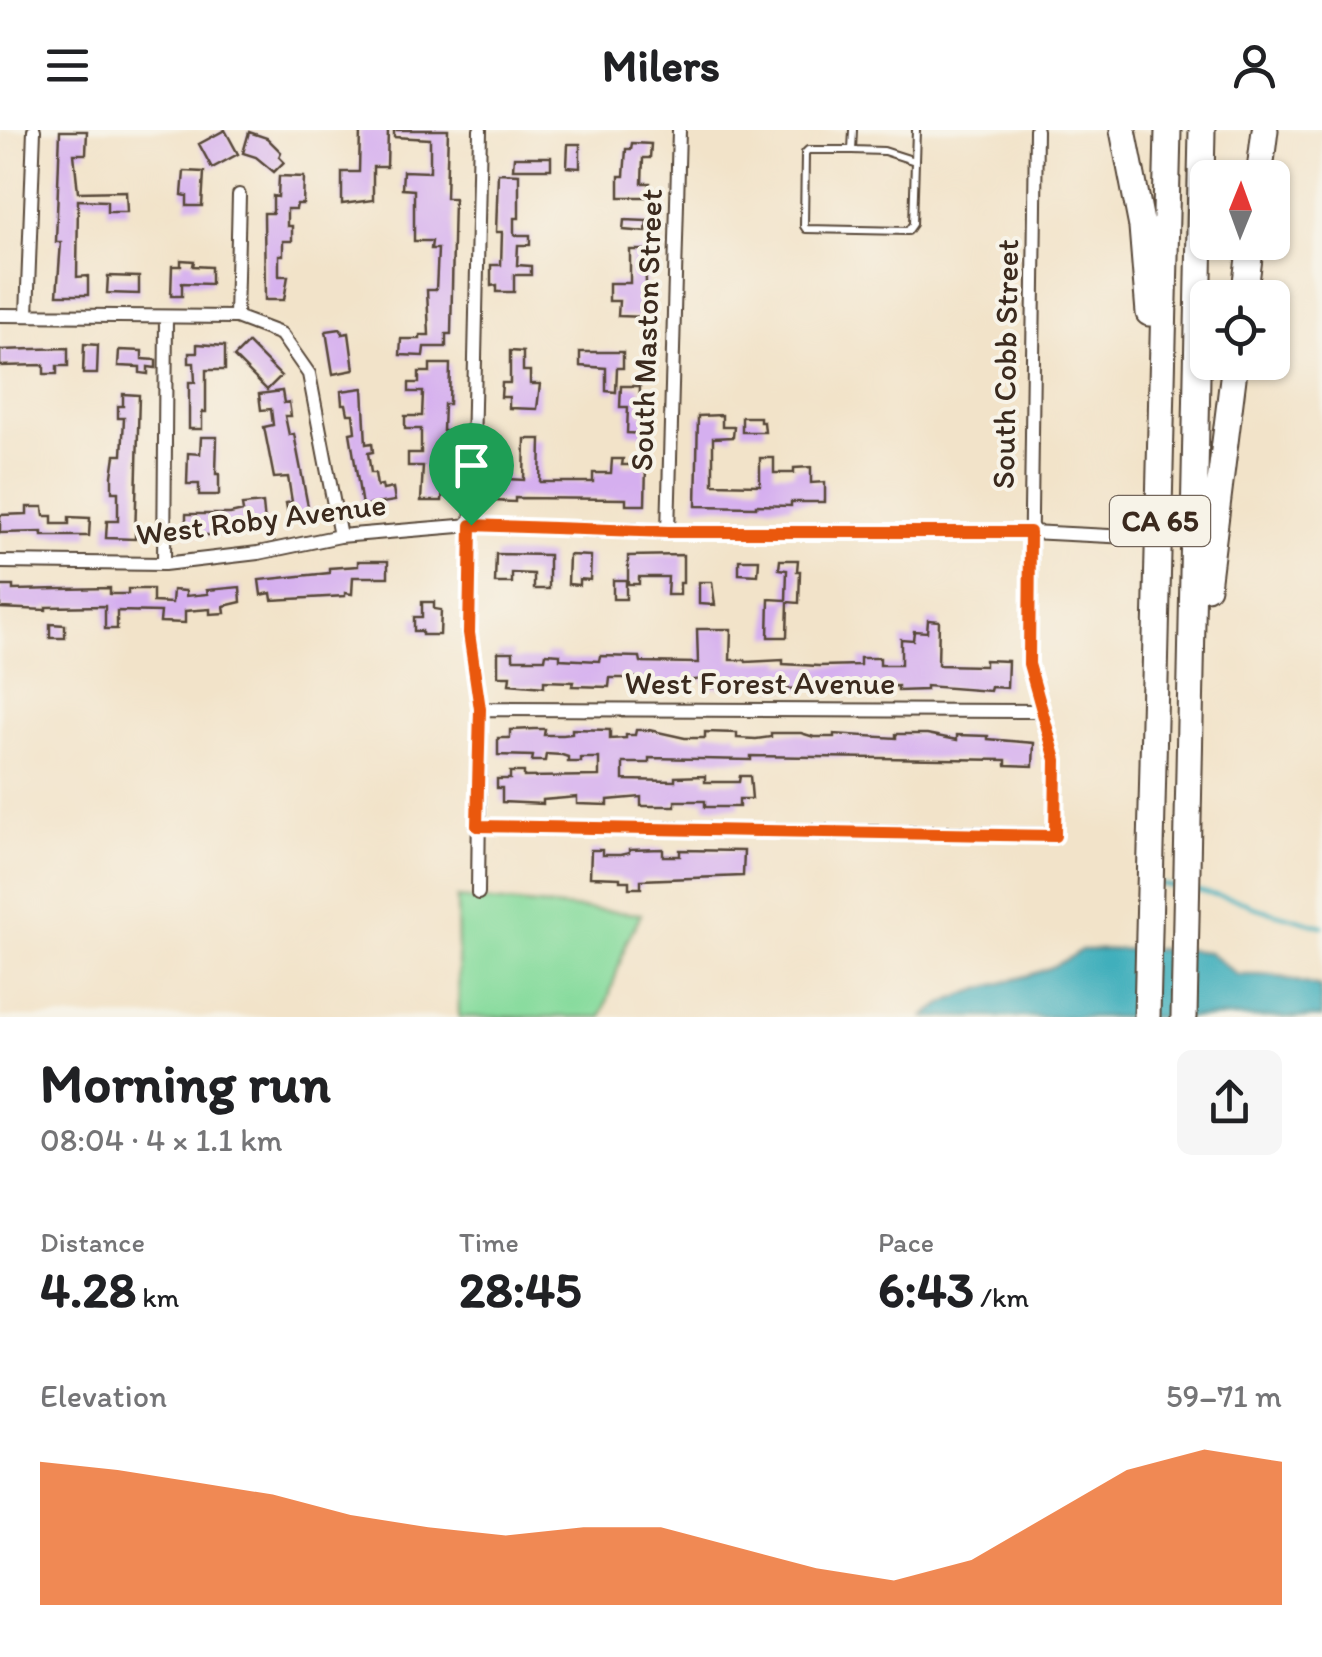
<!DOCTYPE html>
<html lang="en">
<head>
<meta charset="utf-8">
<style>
  body { margin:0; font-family:Itim,sans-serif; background:#f6f6f6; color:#202124; height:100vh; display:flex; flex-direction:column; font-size:38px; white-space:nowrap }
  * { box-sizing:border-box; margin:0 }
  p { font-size:32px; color:#757577 }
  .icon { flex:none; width:55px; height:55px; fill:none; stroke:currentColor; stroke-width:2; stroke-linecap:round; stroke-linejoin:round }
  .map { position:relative; height:887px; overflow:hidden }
  .drawer { display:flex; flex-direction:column; background:#fff; flex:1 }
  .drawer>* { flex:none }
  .needle { width:65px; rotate:1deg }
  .controls { position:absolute; left:1190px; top:30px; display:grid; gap:20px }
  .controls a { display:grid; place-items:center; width:100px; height:100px; border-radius:15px; background:#fff; box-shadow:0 2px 8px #0004; font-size:50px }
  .pin { position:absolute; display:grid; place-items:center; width:85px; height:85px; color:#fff; margin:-102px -42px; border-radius:50% 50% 50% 0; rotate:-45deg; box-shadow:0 0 10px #0007 }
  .pin .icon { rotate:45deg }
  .round { display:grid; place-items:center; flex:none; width:105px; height:105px; border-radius:15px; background:#f6f6f6 }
  .head { display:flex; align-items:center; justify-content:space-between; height:170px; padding:0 40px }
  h1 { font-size:55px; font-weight:700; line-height:75px }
  .metrics { display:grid; grid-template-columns:repeat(3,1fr); gap:15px; height:170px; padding:10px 40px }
  .metrics div { display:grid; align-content:center }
  .metrics b { font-size:50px; font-weight:700 }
  .metrics small { font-size:28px; font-weight:400 }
  .metrics p { font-size:28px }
  .chart { height:280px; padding:20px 40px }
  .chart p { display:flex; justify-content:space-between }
  .chart svg { width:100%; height:180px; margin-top:10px; fill:#ea580c; opacity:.7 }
  header { display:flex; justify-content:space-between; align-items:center; height:130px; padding:0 40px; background:#fff; font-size:45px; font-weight:700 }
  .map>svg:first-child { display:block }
</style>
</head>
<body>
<header><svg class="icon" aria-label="menu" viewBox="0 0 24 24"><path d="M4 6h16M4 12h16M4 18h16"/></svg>Milers<svg class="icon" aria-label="person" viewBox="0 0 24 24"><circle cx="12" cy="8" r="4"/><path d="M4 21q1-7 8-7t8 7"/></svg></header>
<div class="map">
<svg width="1322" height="887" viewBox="0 0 1322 887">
  <rect width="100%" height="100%" fill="#f7f3e8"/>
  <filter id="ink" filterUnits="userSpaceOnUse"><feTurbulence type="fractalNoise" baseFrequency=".01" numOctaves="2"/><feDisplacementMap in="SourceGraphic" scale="20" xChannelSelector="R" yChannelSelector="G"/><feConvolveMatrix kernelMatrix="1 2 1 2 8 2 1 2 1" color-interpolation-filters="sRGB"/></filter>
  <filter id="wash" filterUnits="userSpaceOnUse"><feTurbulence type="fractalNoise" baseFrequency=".0048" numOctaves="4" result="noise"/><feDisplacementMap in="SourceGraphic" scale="40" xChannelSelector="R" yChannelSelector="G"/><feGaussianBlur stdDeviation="2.25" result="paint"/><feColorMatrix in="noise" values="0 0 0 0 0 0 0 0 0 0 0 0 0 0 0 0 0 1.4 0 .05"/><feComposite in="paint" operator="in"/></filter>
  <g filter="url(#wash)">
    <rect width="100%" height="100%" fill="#f2e3c9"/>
    <path fill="#87db9d" stroke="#61825e" stroke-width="2.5" d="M457,768L641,784L627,811L602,887H459Z"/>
    <path fill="#40afbc" stroke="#3e6c6d" stroke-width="2.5" d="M1179,819L1209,822L1237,845H1272L1320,857L1322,887H924C970,849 1034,856 1081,820Z"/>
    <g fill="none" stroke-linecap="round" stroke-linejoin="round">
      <path stroke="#40afbc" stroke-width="4" d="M1159,754L1179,758
        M1198,761L1246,772L1253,777L1322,796"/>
    </g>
    <g id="blocks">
      <path fill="#d5afef" d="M225,0L238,24L212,38L199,14Z
        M360,0H388L387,37H373V70L342,74V42H359Z
        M394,0H448L446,68H454L451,204H446V217H424L423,226L400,225L401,209H420V205H429L427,160H436L438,119H431L432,111H414V60L402,59L403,41L430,42V9L394,7Z
        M60,1H87L86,24H74L78,62L126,61L127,82H107V71L78,70L77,147L88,146V165H57L61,112H56Z
        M249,2L267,8L281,22L279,27L284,32L274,42L256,27L243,23Z
        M632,13L651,14L650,28H643L642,53H650V67H619V46H624L626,19H631Z
        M568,14H580V38L567,37Z
        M514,27H551V39H513Z
        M184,41L204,42L202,76H187V66L182,65Z
        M498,43L519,44V88H514V105H530V115H518L517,135L531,136V145H514V162H497V155L491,156V135H501L502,102H496Z
        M279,46L304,47L303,74H297L296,79H287V96H292V111H283V125H279V146H288L284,170H265L264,83H273V66L278,67Z
        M624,90L647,91L646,102L623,100Z
        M630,120H645L647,187L618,186L619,171H609V153H630Z
        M181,130L194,131L193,136L211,137V154L182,153V166H171L172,136H181Z
        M108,146L139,147V164L107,163Z
        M341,199L342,204L349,203L354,240L333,244L326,201Z
        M248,213L281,246L267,260L234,227Z
        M84,214L98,215L97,244H83Z
        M197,214L225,216V240H206V282H202V299H189V252H195L194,233H189V223H197Z
        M68,218V236H57V244H44V235L0,236V220Z
        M119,220L142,221V229L156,230V238L148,237V244L140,243V237L118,236Z
        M510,221L523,222V241H530V254H540L537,279L509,278V267H501L502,253H510Z
        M580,222H623V238H617L616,262L606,261V238L580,236Z
        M430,234H450L449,274H444L443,301H449V313H446L448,353L443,352L442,371H421L423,336H408V323H421V299H405V286H422L423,262H409V253H419V242H430Z
        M621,256H640L639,284H645L644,304L627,303L628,277H620Z
        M363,258L366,314L372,313L373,322L368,323L371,343H375L377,356L382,355L383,360L393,358L395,371L362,376L350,303L355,302L353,284H348L346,274H342L341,261Z
        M282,261L284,273L289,272L291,286H285L289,305L294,304L310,387L289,390L286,373L292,372L288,347L274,348L264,297L273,295L271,279L261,280L259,264Z
        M123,264L139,265L135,409L106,408L107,391H118V362H112V346L115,325H122L124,288H118V276H123Z
        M722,285V297H734L733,307L713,308V354L760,355V328H774V343H794V338L811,337V353L825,352V372H791V376L756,375V377L696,376L698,286Z
        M742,287H760V292H764L765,302H742Z
        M201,307H217L216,344H219V365H199V354H187L188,323L200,324Z
        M525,309H541L540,352H593V343H611L612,329H623L622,335H646L645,375H626V369L515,368V372L493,371L495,343L507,344V349L524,350Z
        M263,373L265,394H257V398L219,402V405H186V384H230L243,381L242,375Z
        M27,377H43L44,386H52V394H69V387L90,388L89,406H42V402L0,403V385L27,384Z
        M496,424L549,425V459H534V444L512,443V453H495Z
        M569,425L591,426L590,450L579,449V455L568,454Z
        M683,425V453H680V465H667L668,447H639V454H628V426Z
        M739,430H759L758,445L739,444Z
        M780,430H798L797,441H800L799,473L788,472L787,507H768L769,469L786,470L787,440L779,439Z
        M358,431H388V447H353L352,464L345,463V466L272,470L271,463L261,465L259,450L329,443V438L358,436Z
        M613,450H626V469H613Z
        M699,452H712L715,475L699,474Z
        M0,456H13V460L110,458V464H128V459H153V472L172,473L173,460L186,461V466L208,464L207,460L240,457L241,472L224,476L225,483L210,484V479L185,481V493L160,492L161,482L117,481V499H105V476L46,477V480L0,478Z
        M422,472H434V479L441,480L440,505H422V501H414V487H422Z
        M928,490L939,491L938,535L985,536V530L1008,531L1007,558L991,557L990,561L926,556V560L898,561V556L835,559V555H815L802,559L771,558V553L755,551L737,552V556L705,558L704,549L674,552L673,558L641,557V548H610L609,557L572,556L573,552L544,551V557L509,554L510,546H498V522H513V529H545L546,523L560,524V529L599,531L600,526L640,527L641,532L698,533L697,499H731L730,530H745L746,532L783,530V534L819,536L860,535V528H880V535H901V509L913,510L914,501L927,502Z
        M50,494L65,495V508H50Z
        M534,599H545L544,605H563L572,604V599L610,600V609L626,608V605H635L636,600H649L685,608H705V602L737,603V608L756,609L771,607V603H801L814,607H834V604L896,608V604H927L957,610V605L988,606V609L1034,613L1033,636L1006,635V630L751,626V630L649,628V633H623V650L675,651V647L705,646V652H739L740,646H750L752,669H739V677H705V671H675V676H641V667L608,670V675L577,674V667L543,670V674L502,672V658H497V649H510V642H524V647L599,646V628H581V632H568V627L562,625L546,624L545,631H532L533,626L498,625V608H510V600Z
        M663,719V726H680V720L744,721L743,746L641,750V758H629V751H620V748L590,747L591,720H602V725H620L629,723V720Z"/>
    </g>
  </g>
  <g filter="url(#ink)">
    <use href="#blocks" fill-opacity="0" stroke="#564638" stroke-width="2.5"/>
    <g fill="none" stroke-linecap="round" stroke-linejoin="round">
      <g stroke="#564638" stroke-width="10">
        <path id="lane" d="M853,0L852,20L884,21L915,31
          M852,20H808L805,23L804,96L806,99L908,101L913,94L916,0"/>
      </g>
      <g stroke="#564638" stroke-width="16">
        <path id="street" d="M0,185L236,187L281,204L309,244L340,406
          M27,185L34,0
          M236,187L239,65
          M668,402L679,0
          M0,432L164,434L258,423L340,406L471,395L668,402H1030L1129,407
          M164,434L166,187
          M480,579L1040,581
          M477,696L1055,705L1056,630L1029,534L1036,0
          M478,763L480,579L469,503L480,0"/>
      </g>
      <g stroke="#564638" stroke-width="29">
        <path id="highway" d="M1123,0L1142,97L1149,183
          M1259,48L1265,0
          M1244,168L1251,112
          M1207,457L1235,232
          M1147,887L1168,0
          M1184,887L1202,0"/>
      </g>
      <use href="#lane" stroke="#fff" stroke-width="6"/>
      <use href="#street" stroke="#fff" stroke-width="12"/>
      <use href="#highway" stroke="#fff" stroke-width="25"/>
    </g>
  </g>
  <g fill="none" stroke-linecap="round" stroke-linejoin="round" filter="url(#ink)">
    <g stroke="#fff" stroke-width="20">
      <path id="route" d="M471,395L668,402H1030L1029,534L1056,630L1055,706L477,696L480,579L469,503Z"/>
    </g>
    <use href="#route" stroke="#ea580c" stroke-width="12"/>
  </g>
  <g text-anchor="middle" stroke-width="8" stroke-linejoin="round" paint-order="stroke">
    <rect fill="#f7f3e8" stroke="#73665b" stroke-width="2.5" x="1110" y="366" width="100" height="50" rx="8"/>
    <g font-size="30" font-weight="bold" fill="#3b2a1e">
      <text x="1160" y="401">CA 65</text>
    </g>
    <g font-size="32" fill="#3b2a1e" stroke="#f7f3e8">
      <text transform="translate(646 200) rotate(-88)" y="11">South Maston Street</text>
      <text transform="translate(1005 234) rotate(-89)" y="11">South Cobb Street</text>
      <text transform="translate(261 389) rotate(-7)" y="11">West Roby Avenue</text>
      <text x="760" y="564">West Forest Avenue</text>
    </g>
  </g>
</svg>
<div class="controls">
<a><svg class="needle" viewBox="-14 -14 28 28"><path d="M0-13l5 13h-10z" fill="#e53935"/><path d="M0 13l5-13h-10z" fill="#757577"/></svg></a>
<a><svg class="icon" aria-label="locate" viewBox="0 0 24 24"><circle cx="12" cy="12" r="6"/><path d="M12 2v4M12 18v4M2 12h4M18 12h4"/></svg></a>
</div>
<div class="pin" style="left:471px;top:395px;background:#1e9e55"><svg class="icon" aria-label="arrive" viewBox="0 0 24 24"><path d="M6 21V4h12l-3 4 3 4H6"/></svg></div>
</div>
<section class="drawer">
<div class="head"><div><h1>Morning run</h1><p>08:04 · 4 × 1.1 km</p></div><a class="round"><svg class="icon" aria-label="share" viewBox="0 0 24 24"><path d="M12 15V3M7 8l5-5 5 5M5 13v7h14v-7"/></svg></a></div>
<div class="metrics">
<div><p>Distance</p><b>4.28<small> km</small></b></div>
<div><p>Time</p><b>28:45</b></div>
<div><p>Pace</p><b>6:43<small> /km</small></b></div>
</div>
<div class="chart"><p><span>Elevation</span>59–71 m</p>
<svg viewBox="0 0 160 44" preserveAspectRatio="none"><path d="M0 44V9L10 11L20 14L30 17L40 22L50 25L60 27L70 25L80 25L90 30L100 35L110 38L120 33L130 22L140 11L150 6L160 9V44z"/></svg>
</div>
</section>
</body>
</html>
